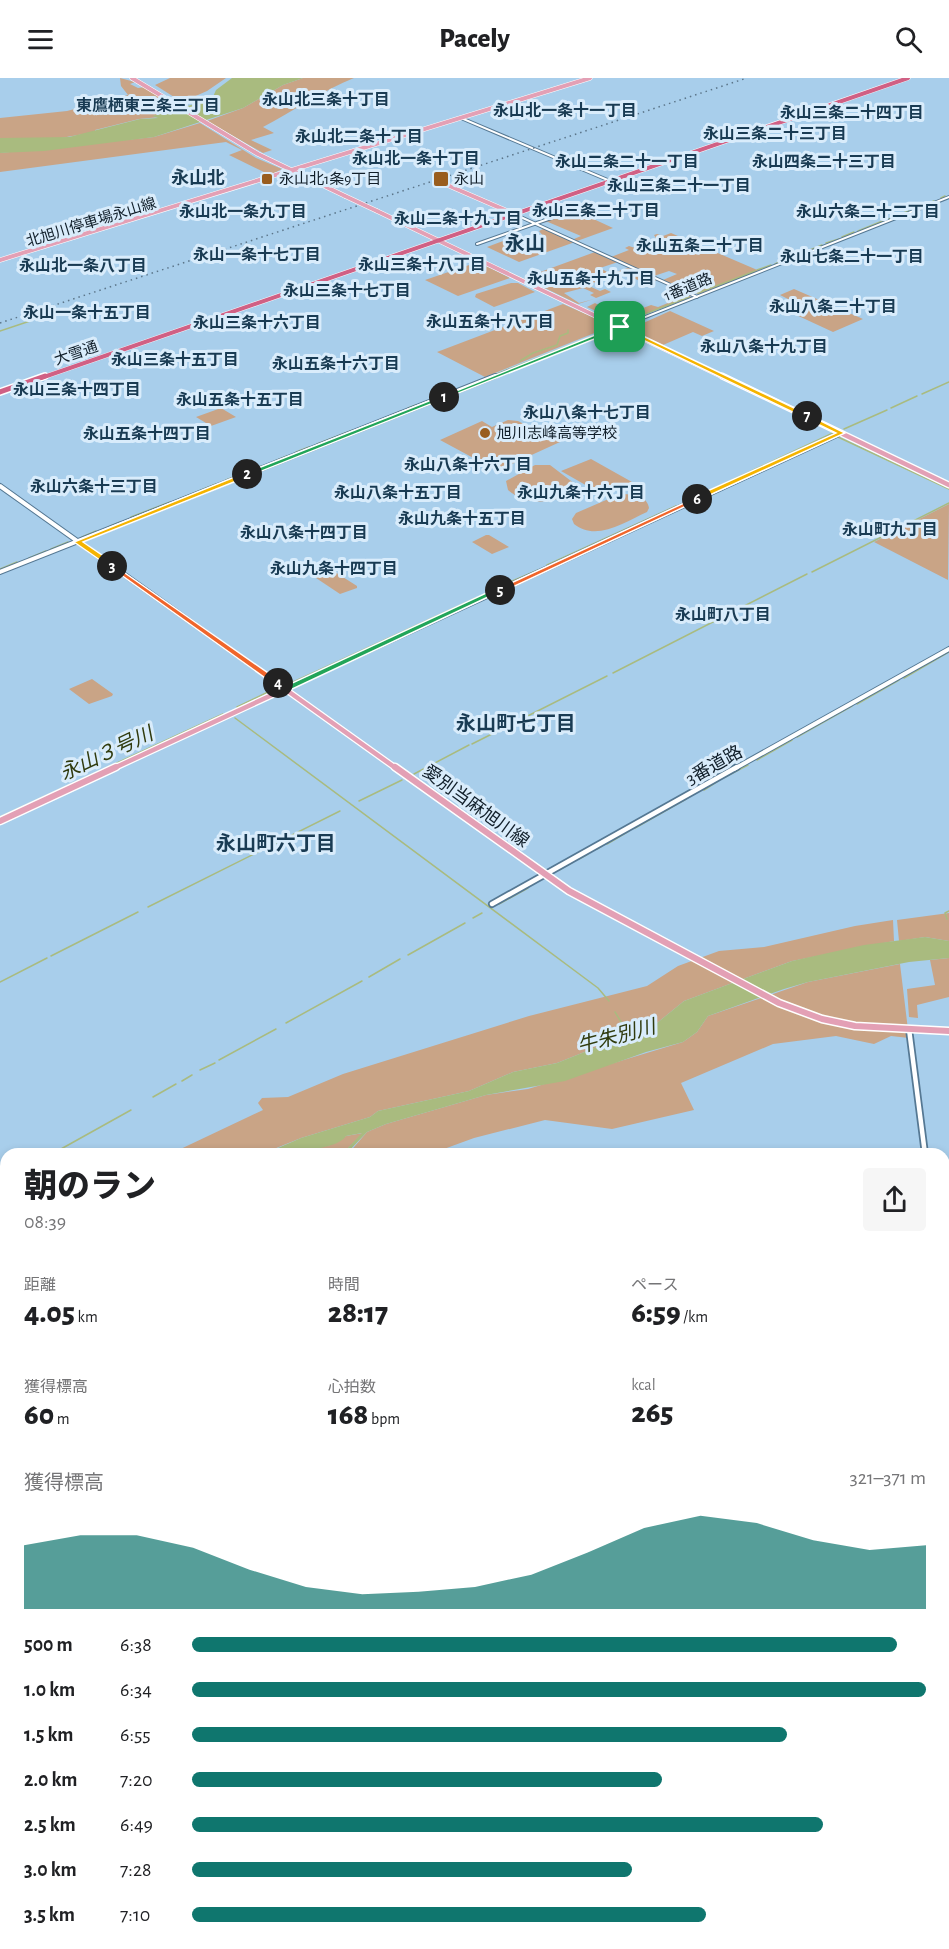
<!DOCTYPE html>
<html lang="ja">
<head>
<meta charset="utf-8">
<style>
  body { margin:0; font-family:"Alegreya Sans","Noto Sans JP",sans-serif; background:#f6f6f6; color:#202124; height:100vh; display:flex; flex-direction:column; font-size:22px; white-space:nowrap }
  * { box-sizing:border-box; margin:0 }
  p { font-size:20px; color:#757577 }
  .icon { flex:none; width:33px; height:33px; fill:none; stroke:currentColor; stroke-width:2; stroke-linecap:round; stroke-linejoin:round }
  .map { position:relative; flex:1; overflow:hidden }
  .sheet { position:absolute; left:0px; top:1070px; width:950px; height:802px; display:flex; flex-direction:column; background:#fff; border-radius:18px 18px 0 0; box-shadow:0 3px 9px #0003 }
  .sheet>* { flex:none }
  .pin { position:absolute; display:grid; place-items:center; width:51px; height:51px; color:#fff; margin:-26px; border-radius:12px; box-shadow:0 3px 9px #0006 }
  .km { position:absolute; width:30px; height:30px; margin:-15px; border-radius:50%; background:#222; color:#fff; font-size:16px; line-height:30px; text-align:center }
  .round { display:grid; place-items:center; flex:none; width:63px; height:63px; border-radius:6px; background:#f6f6f6 }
  .head { display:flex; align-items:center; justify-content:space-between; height:102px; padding:0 24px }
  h1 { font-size:33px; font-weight:800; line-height:45px }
  .metrics { display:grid; grid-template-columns:repeat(3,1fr); gap:9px; height:102px; padding:6px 24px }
  .metrics div { display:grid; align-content:center }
  .metrics b { font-size:30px; font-weight:800 }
  .metrics small { font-size:16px; font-weight:400 }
  .metrics p { font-size:16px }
  .chart { height:168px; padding:12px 24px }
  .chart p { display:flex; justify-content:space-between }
  .chart svg { width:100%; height:108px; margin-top:6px; fill:#0f766e; opacity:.7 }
  ul { padding:0 24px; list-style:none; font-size:20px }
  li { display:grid; grid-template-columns:96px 72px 1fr; align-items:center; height:45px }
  li i { height:15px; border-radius:8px; background:#0f766e }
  header { display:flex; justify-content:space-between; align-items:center; height:78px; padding:0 24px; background:#fff; font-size:27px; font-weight:800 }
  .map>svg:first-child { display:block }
</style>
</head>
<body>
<header><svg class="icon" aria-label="menu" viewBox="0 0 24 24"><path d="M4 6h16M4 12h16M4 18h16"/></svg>Pacely<svg class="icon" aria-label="search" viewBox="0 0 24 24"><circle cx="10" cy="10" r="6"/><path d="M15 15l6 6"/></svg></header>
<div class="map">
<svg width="949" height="1871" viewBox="0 0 949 1871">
  <rect width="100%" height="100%" fill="#a8ceeb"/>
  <path fill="#c9a486" d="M120,0L135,4L130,6L138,10L145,9L175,30L154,38L160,39L139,41L95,52V54L61,60H0V40L67,33L128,17L121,8Z
    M170,0H226L207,13L182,24L155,7Z
    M303,0H354C325,11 292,34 263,49L274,55L251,62L272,72L263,75L207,43L243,30L283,7Z
    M200,45L256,80L282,91L270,97L229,77L242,72L226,64L0,94V75L154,59Z
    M574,132L613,150L577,163L574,161L581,158L548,144L537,145Z
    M545,150L575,164L519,184L487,169L503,163C521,172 526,176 546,168L535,163L545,160L539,153Z
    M671,155L755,191L759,193L699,216L690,214L705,209L687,201L672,206L663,202L677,196L669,193L654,198L611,179L629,172L625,170L629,168L635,170L656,160L654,157L657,156L663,158Z
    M595,174L618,184L600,190L611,196L630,189L649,199L640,203L620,194L610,200L624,207L608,200L590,206L589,208L600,213L605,211L611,214L596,220L590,217L594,215L583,210L564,215L579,225L594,221L578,226L524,200Z
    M478,184L510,200L458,218L425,202Z
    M653,202H655L690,217L691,220L621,244L587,229L595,225L615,237L622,238L651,227L658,229L688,217L658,203H651Z
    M511,205H518L535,214L494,229L475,219L476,216Z
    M794,211L863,241L833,254L779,229L794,224L780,217Z
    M563,226L608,246L607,250L485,299L437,274Z
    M670,233L714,253L702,258L693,254L663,267L630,251Z
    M221,330L236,339L211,348L196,339Z
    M508,342L518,343L560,364L501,391L492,390L440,362L482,343L492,349Z
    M591,381L632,404L603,417L561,393Z
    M535,387H550L575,406V411C557,427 526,428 508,412L506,403Z
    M620,416C632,416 647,417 649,430L647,434C625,444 596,464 574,446L572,441L576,435Z
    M949,426L948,502L874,464Z
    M486,457H489L509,469L492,476L472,464Z
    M324,487L357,508V510L340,516L307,494Z
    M92,601L113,616L112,618L89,626L69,611Z
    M949,835V863L925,859L899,863L897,842Z
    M893,842L894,863L792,883L684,923L657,945L557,985L513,994L469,1013L378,1033L370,1039L301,1060L264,1075L170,1076L263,1032L258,1025L262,1020L288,1019L343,996L529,938L647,908L678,888L719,873L764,869L855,848Z
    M949,880V919L917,927L918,940L909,939L907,911L935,907L930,882Z
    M900,886L909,960L891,958L874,966L836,958L773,966L681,1005L694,1032L612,1051L545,1042L474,1060L433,1075L348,1076L367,1054L386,1046L486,1017L528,1011L683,964L697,954L708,938L808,904Z
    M363,1055L343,1075L293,1076L330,1067L346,1058Z
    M6,1242V1339L0,1347V1247Z"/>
  <path fill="#a9bb7f" d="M232,0H303L283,7L243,30L154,59L44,73L0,75V60L69,59L140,41L158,40L152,38L212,21L216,12Z
    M925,859L949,863V880L909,884L808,904L784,911L708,938L697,954L683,964L646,974L565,1003L486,1017L386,1046L367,1054L347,1075H343L362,1055L346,1058C337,1073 281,1075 264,1076L301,1060L370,1039L378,1033L469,1013L513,994L557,985L657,945L684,923L792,883L864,867Z"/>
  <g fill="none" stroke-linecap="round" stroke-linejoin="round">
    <path stroke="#a9bb7f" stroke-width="1.5" d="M941,120L945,118
      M929,125L934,123
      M921,128L926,126
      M903,135L909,133
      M889,141L900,136
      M858,153L885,142
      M842,159L854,154
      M826,165L839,161
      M810,172L822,167
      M795,178L806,173
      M775,186L785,181
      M757,192L771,187
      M698,215L755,193
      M637,239L689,219
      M0,253L30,243
      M520,283L533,275L557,267L560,258L568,255V252
      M494,297L611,251
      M922,316L949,304
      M408,330L416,327
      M891,330L917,318
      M375,344L401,333
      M844,351L887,332
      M838,359L949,411
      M317,366L353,352
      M296,374L309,369
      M275,383L287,378
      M226,402L262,388
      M179,421L216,406
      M685,424L833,355
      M131,439L170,424
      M108,449L120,444
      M82,459L96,453
      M51,471L68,464
      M29,480L46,473
      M547,487L676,428
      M0,491L17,484
      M812,494L949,425
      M487,514L538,492
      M613,595L807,496
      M904,600L949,574
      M291,605L476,520
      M857,626L899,602
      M237,629L272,612
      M235,640L598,910L609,923
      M797,659L852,628
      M472,666L607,598
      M757,682L792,662
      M414,696L469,667
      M723,700L748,687
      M704,712L718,703
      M359,723L402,702
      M0,739L223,636
      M635,750L686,721
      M607,766L629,753
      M597,771L602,768
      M579,781L588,776
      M559,792L573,784
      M499,826L528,810
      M148,829L340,733
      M473,840L482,835
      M947,841L945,835L949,833
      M408,877L465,845
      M51,878L138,834
      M369,899L400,881
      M0,904L47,880
      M615,934L629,957
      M286,945L362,903
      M219,982L276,951
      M200,992L215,985
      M182,1003L192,997
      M153,1019L176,1006
      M52,1076L131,1032
      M946,1201L949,1202"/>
    <path stroke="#a9bb7f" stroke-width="2" d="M946,1201L949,1202
      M0,1399L6,1397"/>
    <g stroke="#557893" stroke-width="4">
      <path id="minor-far3" d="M461,40L610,103
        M514,136L697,219
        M477,166L574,132
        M491,300L949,119"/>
    </g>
    <g stroke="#557893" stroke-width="6">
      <path id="minor-far2" d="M0,408L285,611L841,355
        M0,494L495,298
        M734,691L949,571"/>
    </g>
    <g stroke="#557893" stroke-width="8">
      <path id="minor-far1" d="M492,826L737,689
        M909,951L925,1076"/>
    </g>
    <g stroke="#557893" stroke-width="9">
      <path id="minor" d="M944,1234L949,1281
        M0,1506H6
        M944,1567L949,1568
        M296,1871L297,1866"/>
    </g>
    <g stroke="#fff" stroke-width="5">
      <path id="major-far2" d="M132,0L258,76L345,118
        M445,106L514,136
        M377,133L725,300
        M0,182L590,0"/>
    </g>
    <g stroke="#fff" stroke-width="7">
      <path id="major-far1" d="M722,298L949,407
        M112,691L285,611L397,691"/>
    </g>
    <g stroke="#fff" stroke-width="9">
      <path id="major" d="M395,689L569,813L779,925L822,941L855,948L949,953
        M0,743L116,689"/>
    </g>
    <g stroke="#fff" stroke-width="5">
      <path id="highway-far1" d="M41,300L908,0"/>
    </g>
    <g stroke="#fff" stroke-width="8">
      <path id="highway" d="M0,314L45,298"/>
    </g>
    <use href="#minor-far3" stroke="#fff" stroke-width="2"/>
    <use href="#minor-far2" stroke="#fff" stroke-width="4"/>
    <use href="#minor-far1" stroke="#fff" stroke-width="4.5"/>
    <use href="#minor" stroke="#fff" stroke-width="6"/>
    <use href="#major-far2" stroke="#e3a0b5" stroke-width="4"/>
    <use href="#major-far1" stroke="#e3a0b5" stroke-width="4.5"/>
    <use href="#major" stroke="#e3a0b5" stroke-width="6"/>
    <use href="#highway-far1" stroke="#d06084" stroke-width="4"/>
    <use href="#highway" stroke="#d06084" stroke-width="5"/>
    <path stroke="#5b7589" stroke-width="1.5" stroke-dasharray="1.5 4" stroke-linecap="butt" d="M0,245L747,0"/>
    <path stroke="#5b7589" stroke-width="2" stroke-dasharray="4 8" stroke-linecap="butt" d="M944,1736L949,1734
      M417,1871L437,1866"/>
    <g stroke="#fff" stroke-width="5" stroke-linecap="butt">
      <path id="major-bridge" d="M345,118L377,133"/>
    </g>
    <use href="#major-bridge" stroke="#e3a0b5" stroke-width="4"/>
  </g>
  <path fill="#22a559" stroke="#fff" stroke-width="1.5" d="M620,247L622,250L446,320L441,319Z"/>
  <path fill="#22a559" stroke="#fff" stroke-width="1.5" d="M444,317L446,320L249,398L243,396Z"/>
  <path fill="#f5b400" stroke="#fff" stroke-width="1.5" d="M247,394L249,398L83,464L115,486V489H110L74,464Z"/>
  <path fill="#f0652b" stroke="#fff" stroke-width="1.5" d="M112,486L281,604V607H275L110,489Z"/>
  <path fill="#22a559" stroke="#fff" stroke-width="1.5" d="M497,510L503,512L288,613H282L274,605L278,603L286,608Z"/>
  <path fill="#f0652b" stroke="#fff" stroke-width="1.5" d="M697,419L699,422L502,514L496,512Z"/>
  <path fill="#f5b400" stroke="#fff" stroke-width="1.5" d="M805,337H809L845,355L699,422H694V419L836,355L805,340Z"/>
  <path fill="#f5b400" stroke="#fff" stroke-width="1.5" d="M620,247L809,337L810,338L805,340L618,250Z"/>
  <g fill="#995d1e" stroke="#d9ecfb" stroke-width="2">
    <rect x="261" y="95" width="12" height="12" rx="3"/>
    <rect x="433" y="93" width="16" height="16" rx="3"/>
    <circle cx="485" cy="355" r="6"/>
  </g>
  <g text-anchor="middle" stroke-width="6" stroke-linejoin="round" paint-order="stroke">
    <g font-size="15" fill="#101e29" stroke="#d9ecfb" text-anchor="start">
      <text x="279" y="106">永山北1条9丁目</text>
      <text x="454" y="106">永山</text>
      <text x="497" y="360">旭川志峰高等学校</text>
    </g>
    <g font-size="15" fill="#101e29" stroke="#d9ecfb">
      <text transform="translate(91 144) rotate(-17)" y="5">北旭川停車場永山線</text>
      <text transform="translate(688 209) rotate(-22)" y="5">1番道路</text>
      <text transform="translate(76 275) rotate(-19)" y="5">大雪通</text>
    </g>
    <g font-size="16" font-weight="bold" fill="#193b53" stroke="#d9ecfb">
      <text x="326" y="27">永山北三条十丁目</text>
      <text x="148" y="33">東鷹栖東三条三丁目</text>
      <text x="565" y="38">永山北一条十一丁目</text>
      <text x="852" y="40">永山三条二十四丁目</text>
      <text x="775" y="61">永山三条二十三丁目</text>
      <text x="359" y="64">永山北二条十丁目</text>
      <text x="416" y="86">永山北一条十丁目</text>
      <text x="627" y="89">永山二条二十一丁目</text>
      <text x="824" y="89">永山四条二十三丁目</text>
      <text x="679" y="113">永山三条二十一丁目</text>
      <text x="596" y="138">永山三条二十丁目</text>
      <text x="243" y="139">永山北一条九丁目</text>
      <text x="868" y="139">永山六条二十二丁目</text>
      <text x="458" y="146">永山二条十九丁目</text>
      <text x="700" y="173">永山五条二十丁目</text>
      <text x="257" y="182">永山一条十七丁目</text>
      <text x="852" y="184">永山七条二十一丁目</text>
      <text x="422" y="192">永山三条十八丁目</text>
      <text x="83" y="193">永山北一条八丁目</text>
      <text x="591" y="206">永山五条十九丁目</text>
      <text x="347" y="218">永山三条十七丁目</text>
      <text x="833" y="234">永山八条二十丁目</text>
      <text x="87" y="240">永山一条十五丁目</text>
      <text x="490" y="249">永山五条十八丁目</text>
      <text x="257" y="250">永山三条十六丁目</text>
      <text x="764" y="274">永山八条十九丁目</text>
      <text x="175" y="287">永山三条十五丁目</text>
      <text x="336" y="291">永山五条十六丁目</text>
      <text x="77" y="317">永山三条十四丁目</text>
      <text x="240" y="327">永山五条十五丁目</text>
      <text x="587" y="340">永山八条十七丁目</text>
      <text x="147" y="361">永山五条十四丁目</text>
      <text x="468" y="392">永山八条十六丁目</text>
      <text x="94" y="414">永山六条十三丁目</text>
      <text x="398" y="420">永山八条十五丁目</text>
      <text x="581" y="420">永山九条十六丁目</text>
      <text x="462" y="446">永山九条十五丁目</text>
      <text x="890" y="457">永山町九丁目</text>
      <text x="304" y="460">永山八条十四丁目</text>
      <text x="334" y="496">永山九条十四丁目</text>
      <text x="723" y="542">永山町八丁目</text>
    </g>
    <g font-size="18" font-weight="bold" fill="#193b53" stroke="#d9ecfb">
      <text x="198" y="106">永山北</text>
    </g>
    <g font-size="18" fill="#101e29" stroke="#d9ecfb">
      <text transform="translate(714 687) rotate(-29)" y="6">3番道路</text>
      <text transform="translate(476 728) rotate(36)" y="6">愛別当麻旭川線</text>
    </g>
    <g font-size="20" font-weight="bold" fill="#193b53" stroke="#d9ecfb">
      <text x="525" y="172">永山</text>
    </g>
    <g font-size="20" font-weight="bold" fill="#193b53" stroke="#d9ecfb">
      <text x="516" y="652">永山町七丁目</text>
      <text x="276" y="772">永山町六丁目</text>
    </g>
    <g font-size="20" font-style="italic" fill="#303b0e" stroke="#d9ecfb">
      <text transform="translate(106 675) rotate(-25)" y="7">永山３号川</text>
      <text transform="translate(616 958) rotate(-15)" y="7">牛朱別川</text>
    </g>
  </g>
</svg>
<div class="pin" style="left:620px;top:249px;background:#1e9e55"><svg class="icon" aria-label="arrive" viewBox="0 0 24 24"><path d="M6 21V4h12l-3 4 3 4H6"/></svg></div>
<b class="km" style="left:444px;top:319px">1</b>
<b class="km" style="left:247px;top:396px">2</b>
<b class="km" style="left:112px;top:488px">3</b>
<b class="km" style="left:278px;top:605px">4</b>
<b class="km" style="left:500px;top:512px">5</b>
<b class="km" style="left:697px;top:421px">6</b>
<b class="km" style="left:807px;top:338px">7</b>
<section class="sheet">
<div class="head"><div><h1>朝のラン</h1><p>08:39</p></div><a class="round"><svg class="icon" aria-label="share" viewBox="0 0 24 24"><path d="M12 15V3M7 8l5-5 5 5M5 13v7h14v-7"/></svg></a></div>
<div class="metrics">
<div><p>距離</p><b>4.05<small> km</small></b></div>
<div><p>時間</p><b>28:17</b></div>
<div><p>ペース</p><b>6:59<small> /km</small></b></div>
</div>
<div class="metrics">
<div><p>獲得標高</p><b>60<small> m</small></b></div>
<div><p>心拍数</p><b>168<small> bpm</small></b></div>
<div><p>kcal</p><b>265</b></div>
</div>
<div class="chart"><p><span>獲得標高</span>321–371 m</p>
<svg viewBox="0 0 160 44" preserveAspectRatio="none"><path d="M0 44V18L10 14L20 14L30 19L40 28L50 35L60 38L70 37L80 35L90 30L100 21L110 11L120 6L130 9L140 16L150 20L160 18V44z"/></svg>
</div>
<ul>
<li><b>500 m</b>6:38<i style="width:96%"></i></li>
<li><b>1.0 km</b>6:34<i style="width:100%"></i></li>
<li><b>1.5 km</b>6:55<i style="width:81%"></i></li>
<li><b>2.0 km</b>7:20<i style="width:64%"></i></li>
<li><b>2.5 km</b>6:49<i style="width:86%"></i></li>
<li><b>3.0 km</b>7:28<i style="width:60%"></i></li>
<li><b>3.5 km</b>7:10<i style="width:70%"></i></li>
</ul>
</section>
</div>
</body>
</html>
